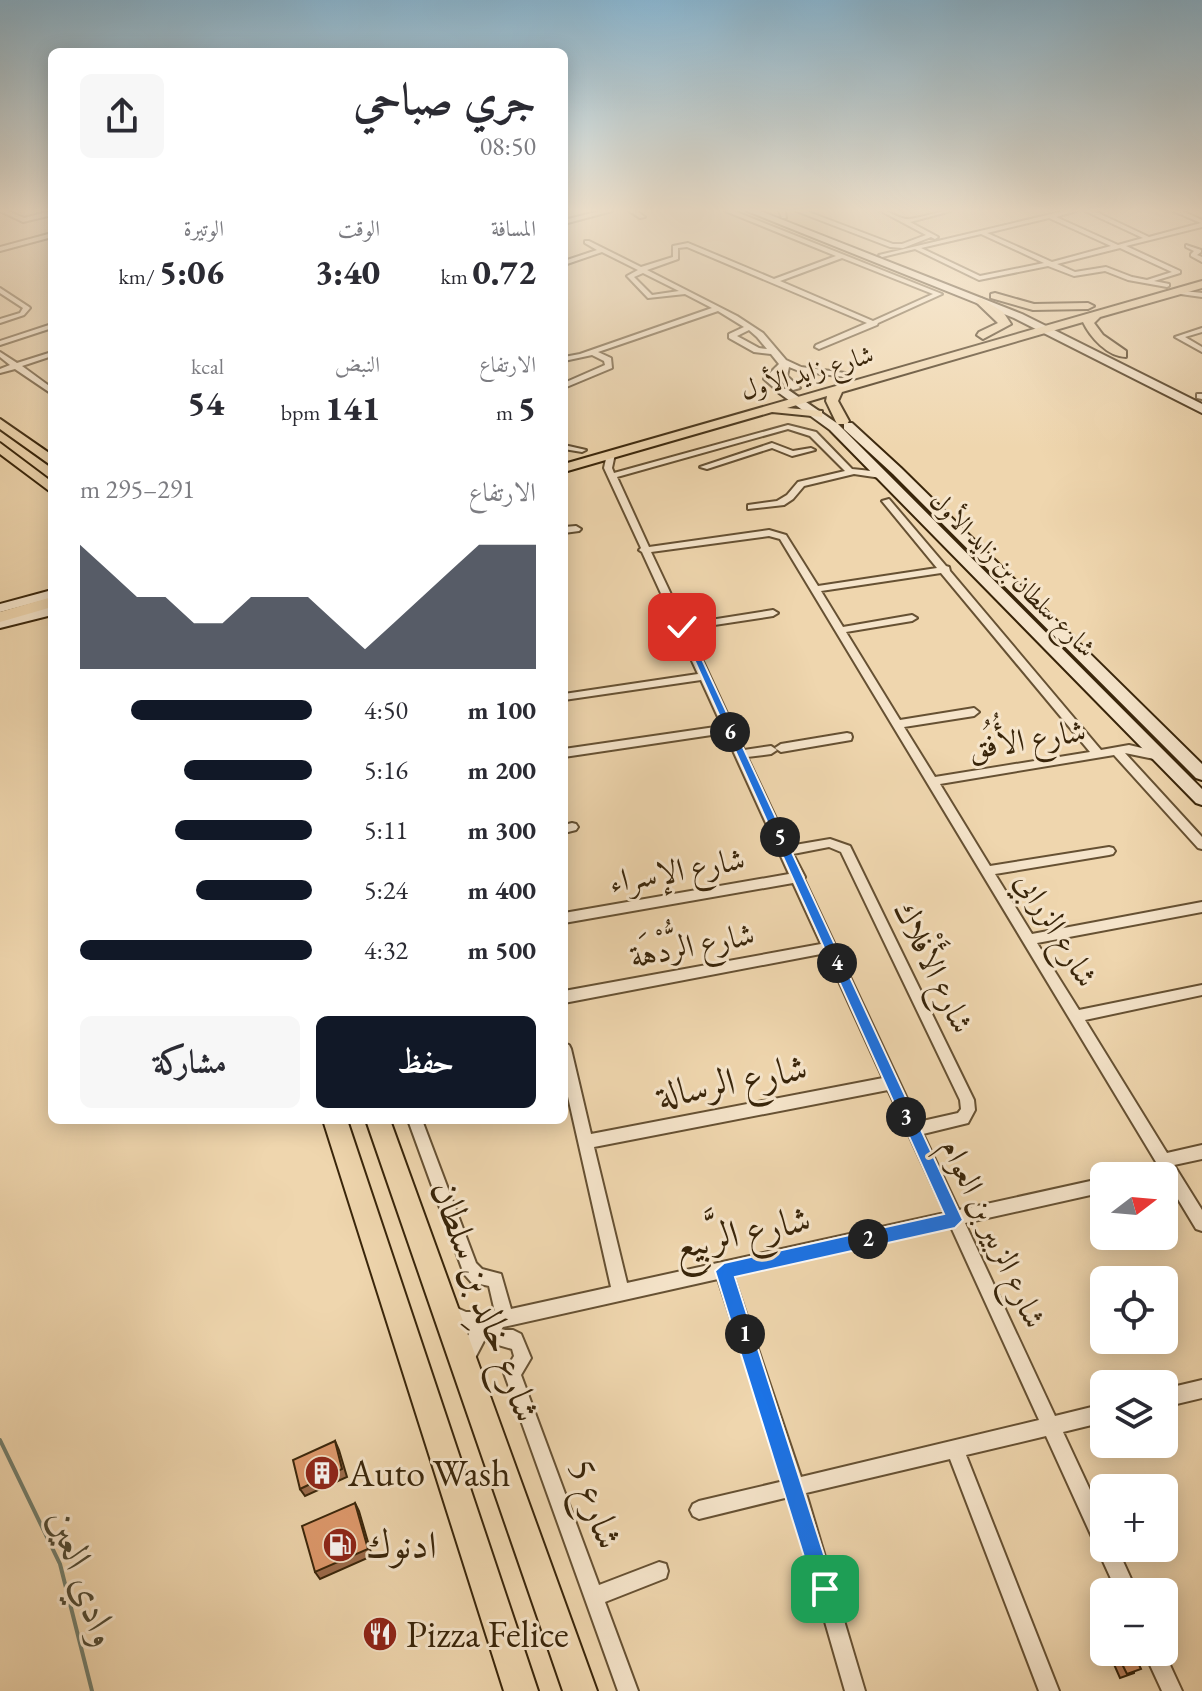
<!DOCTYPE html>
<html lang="ar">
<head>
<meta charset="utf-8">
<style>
  body { margin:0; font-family:"EB Garamond",Amiri,serif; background:#f7f7f7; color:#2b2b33; direction:rtl; height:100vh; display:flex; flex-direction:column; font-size:30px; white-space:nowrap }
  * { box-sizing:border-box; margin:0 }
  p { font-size:26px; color:#7c7c81 }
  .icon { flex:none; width:44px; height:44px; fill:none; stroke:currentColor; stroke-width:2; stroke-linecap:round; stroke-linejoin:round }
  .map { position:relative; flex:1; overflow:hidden; direction:ltr }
  .panel { position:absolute; left:48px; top:48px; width:520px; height:1076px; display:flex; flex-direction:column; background:#fff; border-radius:12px; box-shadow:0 4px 20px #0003; direction:rtl }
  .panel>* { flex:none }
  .needle { width:52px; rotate:74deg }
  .controls { position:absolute; left:1090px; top:1162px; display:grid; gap:16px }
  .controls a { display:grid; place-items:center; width:88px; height:88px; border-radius:12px; background:#fff; box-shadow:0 4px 20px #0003; font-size:40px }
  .pin { position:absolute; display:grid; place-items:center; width:68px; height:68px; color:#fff; margin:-34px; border-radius:16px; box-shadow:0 4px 12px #0006 }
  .km { position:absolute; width:40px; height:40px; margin:-20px; border-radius:50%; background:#222; color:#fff; font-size:22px; line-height:40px; text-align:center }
  .round { display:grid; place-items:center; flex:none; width:84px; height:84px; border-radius:12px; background:#f7f7f7 }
  .overview { display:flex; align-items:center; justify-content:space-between; height:136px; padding:0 32px }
  h1 { font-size:44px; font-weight:800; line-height:60px }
  .figures { display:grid; grid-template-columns:repeat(3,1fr); gap:12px; height:136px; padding:8px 32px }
  .figures div { display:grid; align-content:center }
  .figures b { font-size:34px; font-weight:800 }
  .figures small { font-size:22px; font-weight:400 }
  .figures p { font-size:22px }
  .chart { height:224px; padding:16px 32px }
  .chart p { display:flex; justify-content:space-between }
  .chart svg { width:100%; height:144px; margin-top:8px; fill:#111827; opacity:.7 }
  .primary-button { display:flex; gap:16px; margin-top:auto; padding:16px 32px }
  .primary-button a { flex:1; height:92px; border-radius:12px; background:#111827; color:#fff; font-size:32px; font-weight:800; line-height:92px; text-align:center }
  .primary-button a+a { background:#f7f7f7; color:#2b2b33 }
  ul { padding:0 32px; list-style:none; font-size:26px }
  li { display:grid; grid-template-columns:128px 96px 1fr; align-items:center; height:60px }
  li i { height:20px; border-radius:10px; background:#111827 }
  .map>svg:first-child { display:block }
</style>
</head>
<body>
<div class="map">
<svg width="1202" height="1691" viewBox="0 0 1202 1691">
  <rect width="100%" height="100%" fill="#efd6ae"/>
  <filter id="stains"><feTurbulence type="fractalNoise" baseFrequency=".0025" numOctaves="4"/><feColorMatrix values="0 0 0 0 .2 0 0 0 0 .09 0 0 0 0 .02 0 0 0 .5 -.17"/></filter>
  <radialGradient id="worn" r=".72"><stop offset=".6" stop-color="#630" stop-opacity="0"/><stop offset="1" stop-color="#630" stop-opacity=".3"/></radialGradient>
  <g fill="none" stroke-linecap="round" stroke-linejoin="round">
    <path stroke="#737e6c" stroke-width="4" d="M0,1440L60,1564L92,1691"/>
    <g stroke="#665133" stroke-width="4">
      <path id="street" d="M0,211H8L24,218L51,211L52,215L23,222Z
        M600,211H612L564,224V220Z
        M629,211H637L645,217L640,218Z
        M725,211H734L942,294L878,323L877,325L819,349L815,347L816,345L867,323L687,247L678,248V259L647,270L737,316L763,333L786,360L801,367L845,373V377L799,371L789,367L787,376L800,388L793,390L780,379L781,370L772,379L787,391L780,393L764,379L779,364L771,354L754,352L729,338V334L744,327L718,311L598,352L611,358L612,368L564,388V383L605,365L604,361L592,355L564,361V357L580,354L712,308L685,294L648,298L627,276L638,270L602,252L564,265V261L597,250L585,243V241H589L641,267L673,257V246L688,243L774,279L836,256ZM842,258L933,294L873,321L780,281ZM643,273L679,291L652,295L634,277ZM749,330L757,337L767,349L759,348L737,336Z
        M779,211H785L786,218H782Z
        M796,211H806L893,244H902L926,235L881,211C891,211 897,218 906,219C916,220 936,211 951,211L910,222L938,237L935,239L931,237L903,248L890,247Z
        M1064,211H1076L1056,217L1118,245L1143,238L1085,211H1094L1149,237L1201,223L1173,211H1182L1202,220V227L1126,246L1180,271V273L1154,281L1169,284V286L1167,287L1128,280L1105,271L1074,276L1048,266L979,280L915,249L882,257L879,255ZM1049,218L1111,246L1052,262L987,233ZM981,234L1044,263L980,276L921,248ZM1120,248L1172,272L1147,280L1132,277L1106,267L1075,272L1057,264Z
        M52,233V237L0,251V247Z
        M1186,245L1201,250V252L1197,255L1202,257V262L1191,256V254L1194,251L1186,247Z
        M0,288L29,307L30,308L24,315L0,323V319L20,313L23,308L0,293Z
        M1175,290L1202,293V297L1173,293V291Z
        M52,324V328L0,345V341Z
        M1202,328V332L1185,337L1202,347V352L1175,337Z
        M0,352L17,363L52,352V356L22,366L52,388V394L15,369L0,373V369L10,365L0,357Z
        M1197,394H1202V399L1197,398Z
        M788,425L816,432L852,469L881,472L885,475L881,478L854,474L804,486L793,499L784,505L748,509V505L777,501L787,495L798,482L845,471L810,436L788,429L617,477L649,547L769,530L786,535L818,586L937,568L882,501L889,499L946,566L949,567L950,571L1101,750L1129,745L1163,753L1165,756L1159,760L1125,753L1202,837V849L1198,848L1114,755L940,784L990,866L1109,847L1113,848L1115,851L1113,854L1109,855L995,874L1032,934L1202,902V912L1037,943L1079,1010L1202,985V995L1085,1020L1167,1153L1202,1145V1159L1174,1165L1202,1210V1231L1196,1229L1164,1176H1134L1137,1171L1158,1166L1156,1162L780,539L769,536L651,552L685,624L773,610L778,613L773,616L688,629L744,750L771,746L777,750L771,754L747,757L789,846L830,839L850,846L974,1100L975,1110L968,1123L923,1134L959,1210L1104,1178V1192L965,1223L1055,1416L1104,1404V1422L1063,1432L1104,1520V1548H1117L1137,1592H1117L1046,1436L966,1455L1059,1691H1039L950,1459L806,1493L865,1691H845L789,1497L699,1519L693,1516L690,1510L693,1504L699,1501L784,1481L718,1279L503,1327L501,1330H513L521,1334L531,1358L521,1375L599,1585L659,1562L666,1564L668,1571L666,1578L605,1602L638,1691H618L504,1373L514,1356L512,1349L488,1342L486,1337L473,1362L467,1364L461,1362L459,1356L471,1329L442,1318L440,1312L442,1306L448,1304L466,1312H495L489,1286L471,1282L464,1274L408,1120H422L476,1263L482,1269L501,1274L511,1309L611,1287L564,1079V1043L569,1045L571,1049L591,1134L883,1078L826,953L564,1003V991L821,944L793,883L564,923V913L789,874L725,733L564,757V749L722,726L701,680L564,700V694L698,674L642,552L639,550L641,548L604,468L607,454L611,452L615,454L612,468L614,473ZM941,573L1090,752L935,777L904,727L974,716L979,712L974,708L900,720L846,632L912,621L917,618L912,615L843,627L821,591ZM829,847L841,852L960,1100L961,1109L958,1113L918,1122L804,879L805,877L793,854ZM888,1090L906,1128L905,1130L909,1135L945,1213L627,1283L594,1147ZM951,1227L1039,1420L801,1477L733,1275Z
        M772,443L793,451L811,448L815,450L792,456L772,448L707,469L700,467Z
        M564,445L586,450L582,452L564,449Z
        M576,526L581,529L579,531L564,533V527Z
        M847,733L851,734L852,737L851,740L781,752L775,748L781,744Z
        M572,823L576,824L578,827L576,830L564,833V825Z
        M1202,1380V1398L1164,1407V1389Z
        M1144,1652H1164L1182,1691H1162Z"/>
    </g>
    <g stroke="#39250a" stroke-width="4">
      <path id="secondary" d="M747,211H760L1022,314L1202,404V413L1014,318Z
        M779,389H787L838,424L1202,789V805L1196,803L830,430L779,393Z
        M844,423H852L901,468L1202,764V780L1196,778L893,474L844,429Z
        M52,590V598L0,612V604Z
        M52,606V615L0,628V619Z"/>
    </g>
    <g stroke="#39250a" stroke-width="4">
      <path id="primary" d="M1202,281V288L1100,317L1094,323L1103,335L1126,351V357C1108,357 1090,337 1083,322L842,392L838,401L849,421L847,424H837L826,401L827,396L787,408L822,411V417L772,412L564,472V464Z
        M995,293L1034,304L1088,303L1094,306L1088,309L1033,310L991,298V294Z
        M981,298L1003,312L1011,324L983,339L977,335L979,332L998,323L975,301Z
        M0,419L52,455V466L0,429Z
        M0,443L52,482V493L0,454Z
        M52,597V607L0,622V612Z
        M323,1120H347L538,1691H504Z
        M366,1120H390L597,1691H563Z"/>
    </g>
    <use href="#street" fill="#f5e4ca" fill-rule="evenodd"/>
    <use href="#secondary" fill="#f5e4ca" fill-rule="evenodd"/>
    <use href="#primary" fill="#efd6ae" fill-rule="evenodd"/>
  </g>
  <path fill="#c1845e" stroke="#39250a" stroke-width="2" d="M1110,1652H1133L1134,1673L1120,1678L1109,1653Z"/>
  <path fill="#9d6c4c" stroke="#39250a" stroke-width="2" d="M335,1441L339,1450L347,1477L305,1496L300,1489Z
    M355,1503L359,1511L372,1556L320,1579L315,1572Z"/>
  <path fill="#e09a6d" stroke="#39250a" stroke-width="2" d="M335,1441L342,1469L300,1489L293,1460Z
    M355,1503L368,1549L315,1572L302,1526Z
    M1116,1652H1133L1141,1669L1127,1674Z"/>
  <linearGradient id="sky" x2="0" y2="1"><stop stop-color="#89b6d1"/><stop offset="0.47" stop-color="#f8eddb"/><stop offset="1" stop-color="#f8eddb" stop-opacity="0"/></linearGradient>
  <rect width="1202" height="448" fill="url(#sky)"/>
  <path fill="#1a73e8" stroke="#fff" stroke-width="2" d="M678,624L687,627L963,1220L955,1228L735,1277L835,1589L832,1596L825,1599L817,1596L814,1589L715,1271L724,1263L944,1214Z"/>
  <defs>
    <g id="building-disc" transform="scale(1.8)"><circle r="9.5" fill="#8f2418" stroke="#f5e4ca"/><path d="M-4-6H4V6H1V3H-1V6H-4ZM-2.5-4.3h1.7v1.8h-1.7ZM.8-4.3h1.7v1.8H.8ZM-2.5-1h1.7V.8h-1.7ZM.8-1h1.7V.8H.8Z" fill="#fff"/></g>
    <g id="fuel-disc" transform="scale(1.8)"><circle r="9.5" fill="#8f2418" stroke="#f5e4ca"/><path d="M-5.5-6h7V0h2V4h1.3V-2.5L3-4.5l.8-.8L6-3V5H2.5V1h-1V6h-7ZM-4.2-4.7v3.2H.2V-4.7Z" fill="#fff"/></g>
    <g id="restaurant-disc" transform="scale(1.8)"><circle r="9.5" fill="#8f2418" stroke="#f5e4ca"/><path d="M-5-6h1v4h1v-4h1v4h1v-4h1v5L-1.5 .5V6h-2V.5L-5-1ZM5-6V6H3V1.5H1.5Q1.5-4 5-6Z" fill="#fff"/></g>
  </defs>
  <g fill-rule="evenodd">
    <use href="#building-disc" x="322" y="1473"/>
    <use href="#fuel-disc" x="340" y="1545"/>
    <use href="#restaurant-disc" x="380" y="1634"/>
  </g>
  <g text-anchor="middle" stroke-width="6" stroke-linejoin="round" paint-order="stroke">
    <g font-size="26" fill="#39250a" stroke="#f5e4ca">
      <text transform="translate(807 372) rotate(-16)" y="9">شارع زايد الأول</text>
      <text transform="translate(1013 574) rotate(45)" y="9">شارع سلطان بن زايد الأول</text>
    </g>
    <g font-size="32" fill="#39250a" stroke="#f5e4ca">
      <text transform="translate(1027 739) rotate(-9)" y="11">شارع الأُفُق</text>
      <text transform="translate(677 870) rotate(-10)" y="11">شارع الإسراء</text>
      <text transform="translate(1057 929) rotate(59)" y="11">شارع الزرابي</text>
      <text transform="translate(692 945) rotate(-11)" y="11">شارع الرُّدْهَة</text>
      <text transform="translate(934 967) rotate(64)" y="11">شارع الأَفْلاك</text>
      <text transform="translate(994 1233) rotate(65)" y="11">شارع الزبير بن العوام</text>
    </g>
    <g font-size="38" fill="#39250a" stroke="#f5e4ca">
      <text transform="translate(732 1081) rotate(-11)" y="13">شارع الرسالة</text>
      <text transform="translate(742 1232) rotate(-12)" y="13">شارع الرَّبِيع</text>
      <text transform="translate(486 1301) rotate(70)" y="13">شارع خالِد بن سلطان</text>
      <text transform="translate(596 1504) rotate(70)" y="13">شارع 5</text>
    </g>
    <g font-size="38" fill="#39250a" stroke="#f5e4ca" text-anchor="start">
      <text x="348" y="1486">Auto Wash</text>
      <text x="366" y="1558">ادنوك</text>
      <text x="406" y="1647">Pizza Felice</text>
    </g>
    <g font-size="40" font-style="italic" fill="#514a33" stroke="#f5e4ca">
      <text transform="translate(85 1578) rotate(71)" y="14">وادي العين</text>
    </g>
  </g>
  <rect width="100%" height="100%" filter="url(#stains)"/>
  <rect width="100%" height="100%" fill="url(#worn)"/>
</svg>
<div class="controls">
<a><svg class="needle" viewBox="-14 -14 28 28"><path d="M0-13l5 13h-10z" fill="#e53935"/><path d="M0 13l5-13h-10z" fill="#7c7c81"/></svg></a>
<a><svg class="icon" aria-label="locate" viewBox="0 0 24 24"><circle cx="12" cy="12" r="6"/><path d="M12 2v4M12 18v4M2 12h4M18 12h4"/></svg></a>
<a><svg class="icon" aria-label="layers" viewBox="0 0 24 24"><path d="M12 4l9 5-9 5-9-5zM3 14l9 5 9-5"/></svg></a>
<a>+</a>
<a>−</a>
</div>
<div class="pin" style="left:825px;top:1589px;background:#1e9e55"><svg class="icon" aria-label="arrive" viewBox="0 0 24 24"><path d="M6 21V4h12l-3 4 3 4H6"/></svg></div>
<div class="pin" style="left:682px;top:627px;background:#d93025"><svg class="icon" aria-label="check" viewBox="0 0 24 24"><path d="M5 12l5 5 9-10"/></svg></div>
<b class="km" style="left:745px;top:1334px">1</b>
<b class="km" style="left:868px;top:1239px">2</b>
<b class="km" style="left:906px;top:1117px">3</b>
<b class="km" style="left:837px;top:963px">4</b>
<b class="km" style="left:780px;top:837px">5</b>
<b class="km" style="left:730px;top:732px">6</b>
<section class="panel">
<div class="overview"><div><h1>جري صباحي</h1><p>08:50</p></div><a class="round"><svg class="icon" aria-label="share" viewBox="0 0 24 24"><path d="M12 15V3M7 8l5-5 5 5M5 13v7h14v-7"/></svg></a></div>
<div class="figures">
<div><p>المسافة</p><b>0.72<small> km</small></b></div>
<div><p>الوقت</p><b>3:40</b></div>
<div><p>الوتيرة</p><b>5:06<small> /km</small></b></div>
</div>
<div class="figures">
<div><p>الارتفاع</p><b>5<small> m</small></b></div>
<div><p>النبض</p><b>141<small> bpm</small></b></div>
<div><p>kcal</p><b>54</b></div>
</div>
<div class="chart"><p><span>الارتفاع</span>291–295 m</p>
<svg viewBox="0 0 160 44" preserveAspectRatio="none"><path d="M0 44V6L10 14L20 22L30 22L40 30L50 30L60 22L70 22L80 22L90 30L100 38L110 30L120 22L130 14L140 6L150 6L160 6V44z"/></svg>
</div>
<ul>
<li><b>100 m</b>4:50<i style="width:78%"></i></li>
<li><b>200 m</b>5:16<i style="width:55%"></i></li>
<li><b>300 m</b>5:11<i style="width:59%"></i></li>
<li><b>400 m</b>5:24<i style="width:50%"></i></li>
<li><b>500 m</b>4:32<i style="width:100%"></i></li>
</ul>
<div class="primary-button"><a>حفظ</a><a>مشاركة</a></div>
</section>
</div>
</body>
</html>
